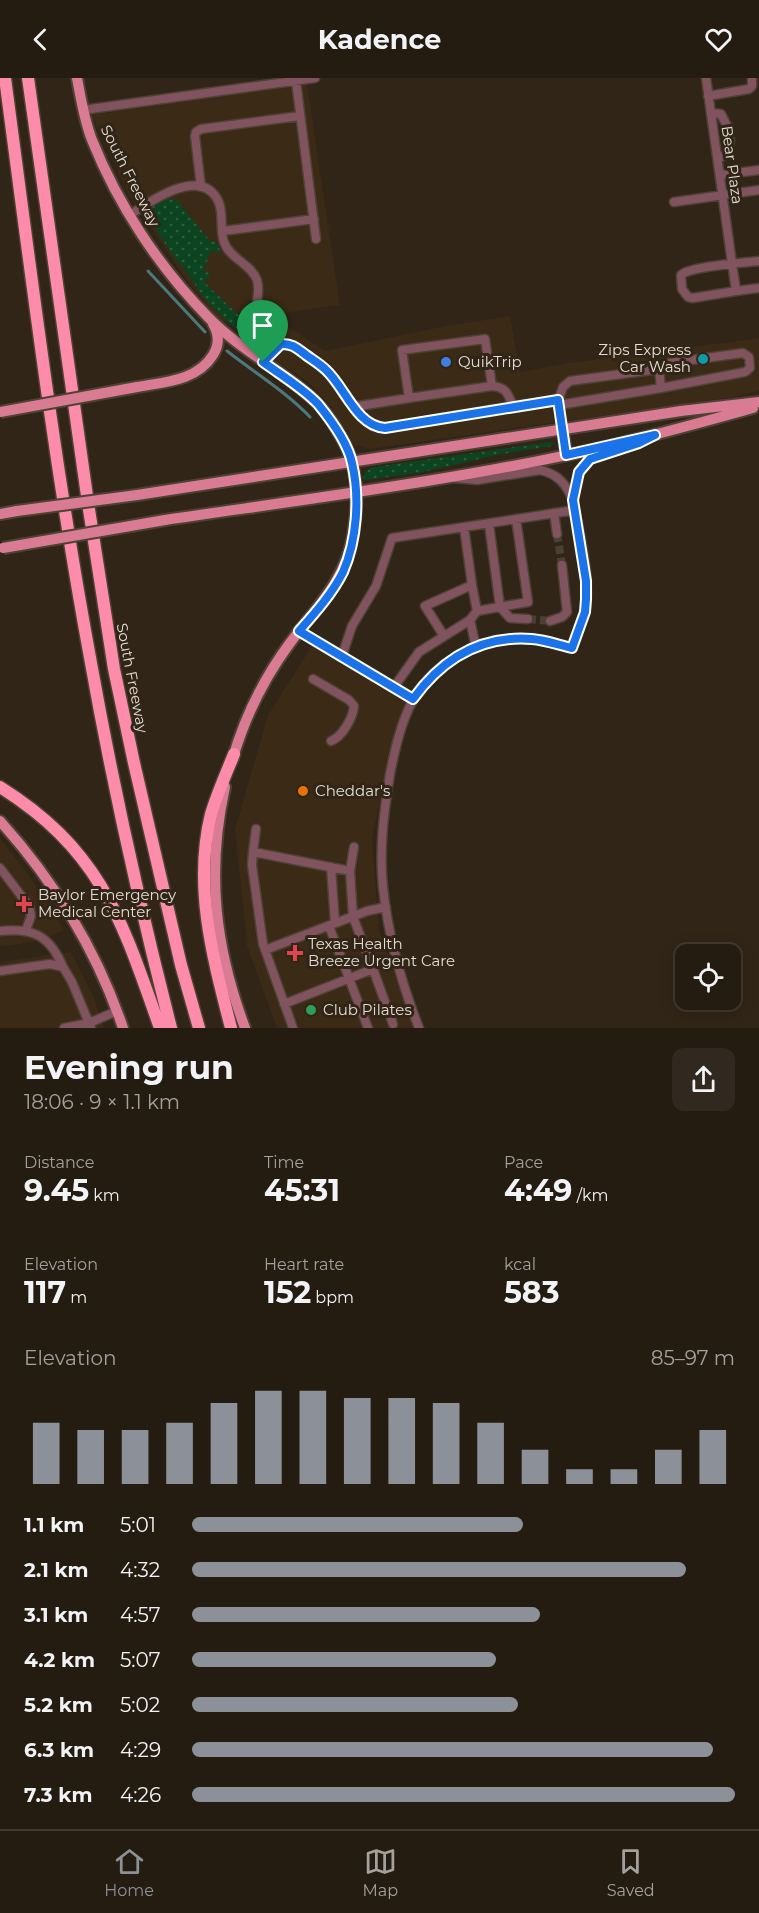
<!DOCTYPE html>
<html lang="en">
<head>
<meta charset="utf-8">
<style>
  body { margin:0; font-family:Montserrat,sans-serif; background:#31291f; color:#f1f3f6; height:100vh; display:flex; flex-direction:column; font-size:22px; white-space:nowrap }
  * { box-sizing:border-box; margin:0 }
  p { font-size:20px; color:#a3a19f }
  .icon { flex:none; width:33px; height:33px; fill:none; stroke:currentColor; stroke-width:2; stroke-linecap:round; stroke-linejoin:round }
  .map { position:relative; height:950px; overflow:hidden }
  .sheet { display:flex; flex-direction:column; background:#251c11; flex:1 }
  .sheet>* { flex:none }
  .tools { position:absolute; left:675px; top:866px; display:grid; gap:12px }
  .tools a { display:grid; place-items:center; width:66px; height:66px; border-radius:12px; background:#251c11; box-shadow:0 3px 15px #0003,0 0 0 2px #423a31; font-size:30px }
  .pin { position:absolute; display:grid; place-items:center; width:51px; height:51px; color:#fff; margin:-62px -26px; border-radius:50% 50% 50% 0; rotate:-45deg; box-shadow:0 0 6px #0007 }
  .pin .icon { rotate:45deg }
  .round { display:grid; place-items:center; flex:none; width:63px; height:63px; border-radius:12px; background:#31291f }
  .summary { display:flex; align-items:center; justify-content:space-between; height:102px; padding:0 24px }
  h1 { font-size:33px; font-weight:700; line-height:45px }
  .metrics { display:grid; grid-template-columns:repeat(3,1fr); gap:9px; height:102px; padding:6px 24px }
  .metrics div { display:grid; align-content:center }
  .metrics b { font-size:30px; font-weight:700 }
  .metrics small { font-size:16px; font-weight:400 }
  .metrics p { font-size:16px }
  .chart { height:168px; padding:12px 24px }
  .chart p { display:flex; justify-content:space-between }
  .chart svg { width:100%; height:108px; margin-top:6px; stroke:#8c9099; stroke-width:6 }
  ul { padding:0 24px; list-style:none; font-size:20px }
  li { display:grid; grid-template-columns:96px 72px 1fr; align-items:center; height:45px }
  li i { height:15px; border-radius:8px; background:#8c9099 }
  header { display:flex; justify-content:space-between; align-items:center; height:78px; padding:0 24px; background:#251c11; font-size:27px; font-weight:700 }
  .menu { display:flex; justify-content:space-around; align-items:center; height:84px; border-top:2px solid #423a31; background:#251c11; font-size:16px; color:#a3a19f }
  .menu a { display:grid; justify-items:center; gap:3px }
  .menu .on { color:#8c9099 }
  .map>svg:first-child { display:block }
</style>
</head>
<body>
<header><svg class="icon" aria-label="back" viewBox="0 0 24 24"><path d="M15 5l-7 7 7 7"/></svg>Kadence<svg class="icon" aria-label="heart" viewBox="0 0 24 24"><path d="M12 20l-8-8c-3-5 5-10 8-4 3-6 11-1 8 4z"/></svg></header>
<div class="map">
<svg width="759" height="950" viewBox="0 0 759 950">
  <defs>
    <pattern id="grass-dots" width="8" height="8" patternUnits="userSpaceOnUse" patternTransform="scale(1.5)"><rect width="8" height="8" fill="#0c4321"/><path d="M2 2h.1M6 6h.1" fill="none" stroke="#2f5e40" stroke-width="1.8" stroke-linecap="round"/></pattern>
  </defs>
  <rect width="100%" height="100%" fill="#312517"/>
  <path fill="#3a2a16" d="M307,6L340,227L221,244L186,201L129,117L91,37Z
    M510,238L520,294L569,285L759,260V313L732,319L371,371L353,367L331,328L308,304L262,273L286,247L325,273L446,248Z
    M313,566L406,622L389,680L372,760L379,852L414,950H277L247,868L235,751L268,637Z
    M0,760L30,799L64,852L33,864L0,869Z
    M71,874L94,920L104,950H0V884Z"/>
  <path fill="url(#grass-dots)" d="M166,121L177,122L210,163L216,164L219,168L220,175L212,172L203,192L211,197L204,204L238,237L244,231L252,239L282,235L278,251L280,253C275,259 272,267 264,268C252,269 215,232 206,222C198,213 184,187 177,183L148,140C147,129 157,124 166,121Z
    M551,364L554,365L552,368L496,377L419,395L363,402L364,395L373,389Z"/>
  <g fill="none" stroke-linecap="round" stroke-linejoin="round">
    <path stroke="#4b797e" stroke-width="3" d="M148,193L205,254
      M227,273C255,295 285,313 310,339"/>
    <path stroke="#4c4033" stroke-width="8" stroke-dasharray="8 4" stroke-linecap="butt" d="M557,456L562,487
      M528,541L550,543"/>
    <g stroke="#4e4235" stroke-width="11">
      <path id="minor" d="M706,0L731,178L736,213L693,220L688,219L682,211L681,197C691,188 743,185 759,183
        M296,3L316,161
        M708,18L749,11L752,8V0
        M83,32L315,0
        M711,35L721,36L728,50
        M718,81L728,75L730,62
        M720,97L759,92
        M201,109L195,58L196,54L201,51L300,38
        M674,124L759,112
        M130,137C149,124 197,90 216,119C225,132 219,150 224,164C229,180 252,187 257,202C261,215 254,226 258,238
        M223,153L314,141
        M736,213L759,210
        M263,284L281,266L294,268L327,293L353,329L409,320L402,272L485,261L492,308C506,309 508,316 513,328L558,323L563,353
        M409,320L492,308
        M558,323L563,309L570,303L659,291L669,285L743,275L749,279L750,290L745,294L661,310
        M559,327L661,310L659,291
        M353,329L372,348L385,350L513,328
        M573,421C581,368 599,381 640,365
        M554,435L557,456
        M489,446L500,529L510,540L528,541
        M464,449L472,507
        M477,533L528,524L516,441
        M550,543L562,539L567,534L562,487
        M299,553L413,621
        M444,558L425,528L472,507L477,533L470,542L476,569
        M342,578L352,548L376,508L392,460L575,432
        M313,601L349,622L354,628C353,640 342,659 331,663
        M394,609L419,574L470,542
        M256,751L253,774L350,793L354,769
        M253,774L252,787L263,866L293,950
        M331,789L335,845
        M0,790L29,828L31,838L26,852
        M350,793L353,839L373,891
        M329,848L368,950
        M0,853C33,849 50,858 63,889
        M265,872L367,833L386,829
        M0,893L50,886L63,889L72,904L91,950
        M284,926L373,891L393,946
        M64,950L89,945L117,933
        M419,950C401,904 388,858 383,809C379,771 384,733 390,696C395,671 401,644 413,622C435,581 487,557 532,561C546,562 559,567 572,570C576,558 582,546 585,534C592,501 579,455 573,422C566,406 558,396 540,392L477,402L455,400"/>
    </g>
    <g stroke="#4e4235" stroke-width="14">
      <path id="major" d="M77,0C81,21 84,42 92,62C118,127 159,189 208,239C240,272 282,292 315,323C329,336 348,367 352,385C358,407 357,435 353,457C346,502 316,530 290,565C264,600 244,641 232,683
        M137,309C164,304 197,303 213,277C220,266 219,256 213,246
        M563,353L566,377
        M137,417L681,333L759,324
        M0,436L17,433
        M165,442C314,420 466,401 613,367C660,356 706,343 753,330
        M225,709C206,795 215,869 245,950
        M0,743C54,803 97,873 123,950"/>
    </g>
    <g stroke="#4e4235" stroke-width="15">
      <path id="highway" d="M5,0C31,195 55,392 91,585C113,708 140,829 171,950
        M28,0L88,425L114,591L134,685L181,887L199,950
        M0,709C102,773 122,843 160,950
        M231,950C213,880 193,808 211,736C217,716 226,696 234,676"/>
    </g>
    <use href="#minor" stroke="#81535e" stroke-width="8"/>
    <use href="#major" stroke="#da7b94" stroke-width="10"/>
    <use href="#highway" stroke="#fd8baa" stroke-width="12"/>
    <g stroke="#4e4235" stroke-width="14" stroke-linecap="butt">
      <path id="major-bridge" d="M0,334L137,309
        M17,433L137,417
        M3,470L165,442"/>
    </g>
    <use href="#major-bridge" stroke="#da7b94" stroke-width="10"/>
  </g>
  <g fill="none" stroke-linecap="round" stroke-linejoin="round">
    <g stroke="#fff" stroke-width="12">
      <path id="route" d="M281,266C292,265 298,271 306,277C313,282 320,286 326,292C345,309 356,348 385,350L558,322L566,377L655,357L639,365L590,381L579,394L573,422L586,503V521L585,534L572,570C559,567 545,562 532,561C481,557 442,581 413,621L299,553C315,535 332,516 343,494C357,462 360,419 352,385C348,365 331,342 318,326C303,310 281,297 263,284Z"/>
    </g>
    <use href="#route" stroke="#1a73e8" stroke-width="8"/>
  </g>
  <circle fill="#0f9aa8" stroke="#312517" stroke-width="2" cx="703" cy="281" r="6"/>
  <circle fill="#3f7fe0" stroke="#312517" stroke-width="2" cx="446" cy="284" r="6"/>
  <circle fill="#e8710a" stroke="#312517" stroke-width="2" cx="303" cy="713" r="6"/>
  <g fill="#e0444e" stroke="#312517" stroke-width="2">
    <path d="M21 817h6v6h6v6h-6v6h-6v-6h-6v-6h6z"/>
    <path d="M292 866h6v6h6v6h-6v6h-6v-6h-6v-6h6z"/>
  </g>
  <circle fill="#2e9e5b" stroke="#312517" stroke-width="2" cx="311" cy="932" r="6"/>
  <g text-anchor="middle" stroke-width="6" stroke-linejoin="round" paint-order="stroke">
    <g font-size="15" fill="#e4dcd3" stroke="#312517">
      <text transform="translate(732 87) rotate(82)" y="5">Bear Plaza</text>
      <text transform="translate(130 98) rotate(63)" y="5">South Freeway</text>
      <text transform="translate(132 600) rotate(79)" y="5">South Freeway</text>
    </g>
    <g font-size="15" fill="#e4dcd3" stroke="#312517" text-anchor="start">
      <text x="691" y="277" text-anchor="end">Zips Express<tspan x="691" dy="17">Car Wash</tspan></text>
      <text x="458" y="289">QuikTrip</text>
      <text x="315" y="718">Cheddar's</text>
      <text x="38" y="822">Baylor Emergency<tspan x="38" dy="17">Medical Center</tspan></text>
      <text x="308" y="871">Texas Health<tspan x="308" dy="17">Breeze Urgent Care</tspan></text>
      <text x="323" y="937">Club Pilates</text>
    </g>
  </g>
</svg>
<div class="tools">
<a><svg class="icon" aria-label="locate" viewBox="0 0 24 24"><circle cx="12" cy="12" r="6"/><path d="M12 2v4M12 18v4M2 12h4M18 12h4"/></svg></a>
</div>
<div class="pin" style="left:263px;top:284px;background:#1e9e55"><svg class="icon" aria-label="arrive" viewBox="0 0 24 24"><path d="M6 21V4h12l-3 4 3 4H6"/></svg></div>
</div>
<section class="sheet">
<div class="summary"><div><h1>Evening run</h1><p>18:06 · 9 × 1.1 km</p></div><a class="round"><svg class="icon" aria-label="share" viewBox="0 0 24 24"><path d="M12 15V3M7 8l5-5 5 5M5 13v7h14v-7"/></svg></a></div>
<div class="metrics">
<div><p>Distance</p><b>9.45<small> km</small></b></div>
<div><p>Time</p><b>45:31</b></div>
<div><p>Pace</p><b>4:49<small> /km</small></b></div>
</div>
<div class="metrics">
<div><p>Elevation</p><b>117<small> m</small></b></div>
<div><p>Heart rate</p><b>152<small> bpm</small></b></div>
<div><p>kcal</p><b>583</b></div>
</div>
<div class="chart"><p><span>Elevation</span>85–97 m</p>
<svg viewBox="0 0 160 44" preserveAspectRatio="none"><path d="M5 44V19M15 44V22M25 44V22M35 44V19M45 44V11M55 44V6M65 44V6M75 44V9M85 44V9M95 44V11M105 44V19M115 44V30M125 44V38M135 44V38M145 44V30M155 44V22"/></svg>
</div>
<ul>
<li><b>1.1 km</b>5:01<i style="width:61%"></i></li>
<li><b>2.1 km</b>4:32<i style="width:91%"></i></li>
<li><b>3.1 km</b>4:57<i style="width:64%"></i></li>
<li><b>4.2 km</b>5:07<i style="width:56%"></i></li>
<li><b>5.2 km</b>5:02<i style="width:60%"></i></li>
<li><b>6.3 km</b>4:29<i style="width:96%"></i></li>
<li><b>7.3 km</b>4:26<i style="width:100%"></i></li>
</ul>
</section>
<nav class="menu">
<a class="on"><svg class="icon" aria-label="home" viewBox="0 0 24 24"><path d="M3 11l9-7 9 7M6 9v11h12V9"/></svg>Home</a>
<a><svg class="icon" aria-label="map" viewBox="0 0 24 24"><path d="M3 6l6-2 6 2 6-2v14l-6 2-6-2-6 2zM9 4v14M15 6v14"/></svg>Map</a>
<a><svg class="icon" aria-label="saved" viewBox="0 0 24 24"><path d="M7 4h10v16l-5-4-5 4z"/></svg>Saved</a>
</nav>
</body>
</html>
